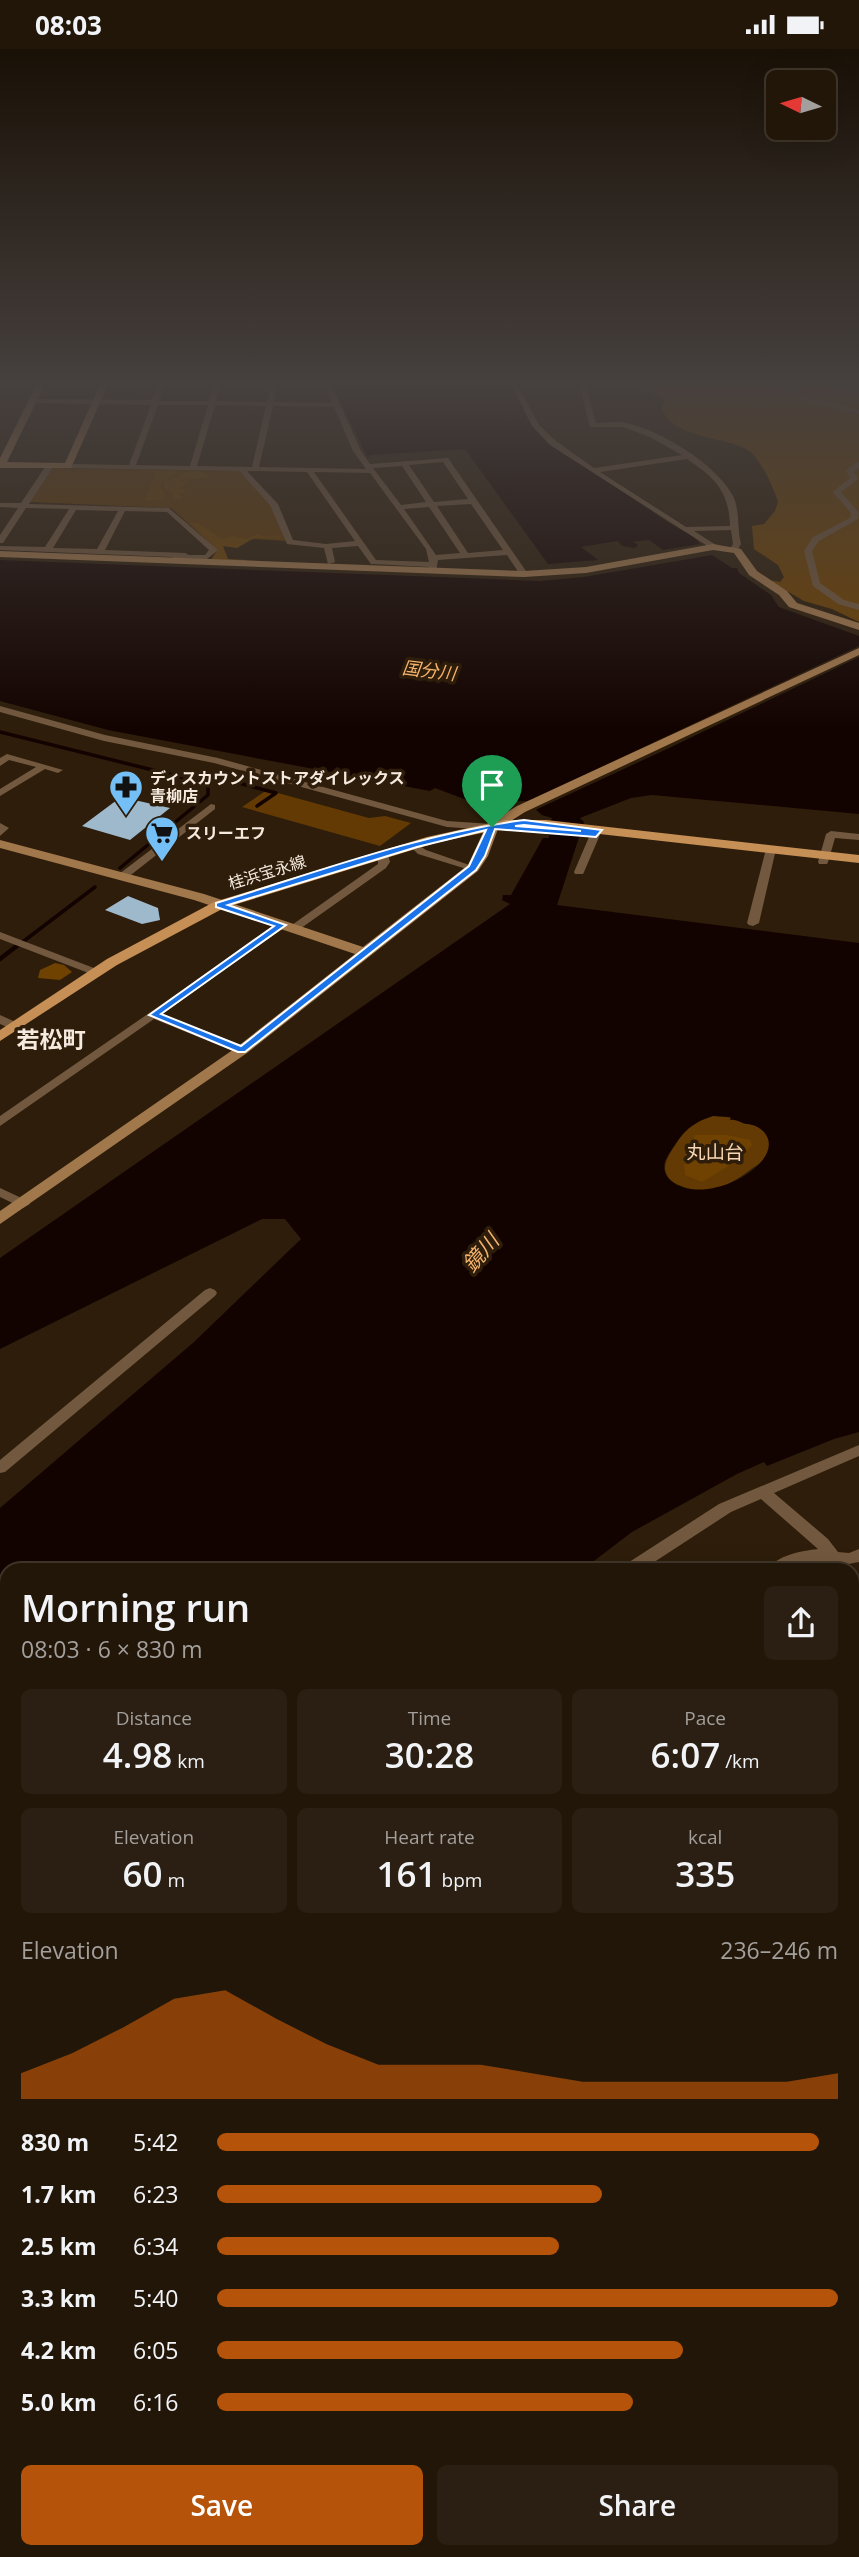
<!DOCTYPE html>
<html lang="en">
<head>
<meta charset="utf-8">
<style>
  body { margin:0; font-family:"Open Sans","Noto Sans JP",sans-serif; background:#2a1f12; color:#f1f3f6; height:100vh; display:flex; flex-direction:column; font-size:26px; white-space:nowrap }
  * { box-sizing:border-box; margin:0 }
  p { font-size:23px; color:#a29f9c }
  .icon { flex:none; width:38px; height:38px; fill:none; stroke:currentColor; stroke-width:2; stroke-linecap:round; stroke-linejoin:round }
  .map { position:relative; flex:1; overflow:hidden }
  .sheet { position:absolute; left:0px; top:1514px; width:859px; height:996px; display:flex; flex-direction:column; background:#221608; border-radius:21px 21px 0 0; box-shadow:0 7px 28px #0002,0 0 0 2px #3f3529 }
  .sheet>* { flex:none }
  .needle { width:46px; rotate:275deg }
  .fabs { position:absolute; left:766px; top:21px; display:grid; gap:14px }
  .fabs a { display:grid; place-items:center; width:70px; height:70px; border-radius:10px; background:#221608; box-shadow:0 7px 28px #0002,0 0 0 2px #3f3529; font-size:35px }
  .pin { position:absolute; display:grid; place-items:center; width:60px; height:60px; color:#fff; margin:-72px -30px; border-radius:50% 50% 50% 0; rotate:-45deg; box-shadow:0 0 7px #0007 }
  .pin .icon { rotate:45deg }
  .round { display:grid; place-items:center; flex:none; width:74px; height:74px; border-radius:10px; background:#2a1f12 }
  .summary { display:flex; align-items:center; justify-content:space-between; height:119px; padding:0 21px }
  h1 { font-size:38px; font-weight:600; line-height:52px }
  .figures { display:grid; grid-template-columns:repeat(3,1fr); gap:10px; height:119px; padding:7px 21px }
  .figures div { display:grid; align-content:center; border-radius:10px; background:#2a1f12; text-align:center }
  .figures b { font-size:35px; font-weight:600 }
  .figures small { font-size:19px; font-weight:400 }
  .figures p { font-size:19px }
  .chart { height:196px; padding:14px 21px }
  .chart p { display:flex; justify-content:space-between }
  .chart svg { width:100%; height:126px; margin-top:7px; fill:#b45309; opacity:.7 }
  .cta { display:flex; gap:14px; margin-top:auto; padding:14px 21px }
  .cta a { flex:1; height:80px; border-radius:10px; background:#b45309; color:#fff; font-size:28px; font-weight:600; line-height:80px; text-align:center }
  .cta a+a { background:#2a1f12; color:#f1f3f6 }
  ul { padding:0 21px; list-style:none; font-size:23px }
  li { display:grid; grid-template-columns:112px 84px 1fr; align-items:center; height:52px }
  li i { height:18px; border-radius:9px; background:#b45309 }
  .status { display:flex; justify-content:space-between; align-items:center; height:49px; padding:0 35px; background:#221608; direction:ltr }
  .status svg { height:19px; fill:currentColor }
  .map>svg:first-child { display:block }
</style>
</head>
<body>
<div class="status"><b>08:03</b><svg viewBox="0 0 49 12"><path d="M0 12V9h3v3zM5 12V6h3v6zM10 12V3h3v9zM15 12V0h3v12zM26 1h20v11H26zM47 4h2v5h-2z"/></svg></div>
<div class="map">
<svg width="859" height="2508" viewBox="0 0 859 2508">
  <rect width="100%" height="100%" fill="#2d1d0a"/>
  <path fill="#633a03" d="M53,419L239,422L271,456L287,492L255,490L210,494L171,459L30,453Z
    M267,741L369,769L385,767L411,774L380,797L242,758Z
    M713,1067C730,1067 779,1076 770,1102C767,1111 757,1116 750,1121C729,1137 708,1148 681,1137C657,1127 664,1112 676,1095C680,1089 683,1082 689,1078C696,1072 705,1070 713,1067Z
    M859,2085V2496L852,2490V2094Z"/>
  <path fill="#6f4202" d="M637,331H859V573L832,560L804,552L768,531L780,533L784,528L778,516L754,500L752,477L764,475L775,462L778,453C775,441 760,409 749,402C725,386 674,392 661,358L666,351L644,340Z
    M152,422H180L162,432L160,437L165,445C162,453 152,452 145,451L155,425Z
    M188,422H199L212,428L181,431L189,433L180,439L187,442L179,445L183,448L181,450H173L174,444L164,439V433Z
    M190,474H198L222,490L233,487L246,490L258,485L267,488L279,487L280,489H254L237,499L223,497L228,510L247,511L245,513L211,511L217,501Z
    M55,914L64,916L72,923L60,931L38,929L40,921Z
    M695,1086H727L750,1091L752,1096L737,1112L702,1133L685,1126L684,1116L694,1105L691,1098Z"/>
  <path fill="#130300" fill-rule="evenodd" d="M330,331H508L534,378L545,390L669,474L685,483L689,482L700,495L663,501L649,491L621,494L617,492L581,498L598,511L548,515L465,400L370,406L368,409Z
    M712,506L732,519H737L739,524L771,546L779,558L859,587V765L652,746L631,749L580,769L584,773L557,856L859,894V1383L834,1390L767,1417L764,1413L737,1425L632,1483L582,1521H7V1956L0,1960V1459L194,1293L301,1190L285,1170H262L0,1300V1209L510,855L502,851L503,846H511L543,789H549V786L545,785L552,769L542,766L526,752L472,753L435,739L430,742L108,681L0,652V511L540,532L584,528ZM713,1067L731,1068L730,1071C738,1070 741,1075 747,1075C753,1076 757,1076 764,1083C790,1113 705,1160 671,1132C664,1126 662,1116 667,1108C680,1087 689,1074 713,1067Z"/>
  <path fill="#2d1d0a" d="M859,597V608L667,700L531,763L525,756H520Z"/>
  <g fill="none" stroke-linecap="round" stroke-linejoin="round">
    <path stroke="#130300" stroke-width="3.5" d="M0,683L193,731L208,738V746L120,819
      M194,731L220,729L276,744L257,757
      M16,898L95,838"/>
    <path stroke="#130300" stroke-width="4.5" d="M0,910L18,896"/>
    <path stroke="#130300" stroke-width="5" d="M852,1575L859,1582"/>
    <path fill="#130300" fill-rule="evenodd" d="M627,489L638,496L635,499L622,497L619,494L622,491Z"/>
  </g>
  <path fill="#9fb9cc" d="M121,748L170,759L130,791L82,777Z
    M128,847L158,859L160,871L142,875L105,861Z"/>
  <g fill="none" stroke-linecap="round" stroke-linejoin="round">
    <path fill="#72583e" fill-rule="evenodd" d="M160,331H166L159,352H209L216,331H222L216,352L267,353L273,331H279L274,353L332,354L323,331H329L361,402L370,415L448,409L528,525L521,527L507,506L438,511L436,522L432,524L428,522L429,518L374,515H371L358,497L332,499L335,513L328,515L324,499L287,495L270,456L239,422L65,419V415H68L129,416L151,356L33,354L30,352L33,350L152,351ZM158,356H208L190,417L136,416ZM215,356L266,357L252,418L197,417ZM273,357L334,358L353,402L366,420L259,418ZM443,413L468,450L434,453L409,416ZM402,417L426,453L401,456L373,419ZM247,422L307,423L355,492L326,495L293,491L278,455ZM314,423L370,424L426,500L429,513L376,511ZM471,455L503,501L468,504L437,457ZM429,458L460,504L436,506L404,460Z
      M509,331H515L539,376L556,392L594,419L682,406L650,388L623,378H590L578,331H584L596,374C605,374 614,372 623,373C658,380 717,415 733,447C740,461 737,480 741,495L737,502L730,500L733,495L731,481L694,482L716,496L709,498L550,396L532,377ZM687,410C715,429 729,442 730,477L686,478L600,423Z
      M771,331H779L802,347L859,361V365L798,350Z
      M818,331H828L859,341V345Z
      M856,413H859V419L854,423L858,430L841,443L859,464L858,470L819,492L812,502L820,534L844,551L859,555V561L838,555L813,537L804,502L813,488L850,469L851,464L833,443L850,429L846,422Z
      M47,415L54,417L29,455L169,459L218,501L207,510L175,511L172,508L0,501V497L45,498L69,460L26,459L3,494H0V486L18,459L0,458V454H21ZM76,461L118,462L97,500L53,499ZM125,462L167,463L209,501L205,506H189L185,504L105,501Z
      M0,657L105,686L218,709L447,772L492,775L497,778L492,781L447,778L214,714L104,692L0,663Z
      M7,705L63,721L58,724L45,720L0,747V740L36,718L9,711L0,717V709Z
      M211,755L215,756V760L127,829H119V825Z
      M0,774L9,779L0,787Z
      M597,778L602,781L584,823L583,825H575L574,823L592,781Z
      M831,782L859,785V791L835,789L828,813L827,815H819L818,813L826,785Z
      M414,793L426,801L478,819L473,822L418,805L409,796Z
      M771,797L776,800L759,874L753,877L749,876L747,874L766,800Z
      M383,802L388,805L390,813L386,819L297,882H289V878L378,815V805Z
      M281,873L287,876L285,878L162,965L246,998L248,1001L246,1004H238L154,970L0,1077V1067Z
      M0,883L99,921L101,923L95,926L91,925L0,890Z
      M0,966L20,975L22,978L16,982L0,975Z
      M0,1139L28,1152L30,1155L23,1159L0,1148Z
      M210,1239L215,1241L217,1244L215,1247L5,1423L0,1424V1411L205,1241Z
      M859,1396V1407L774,1444L828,1490L838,1503L849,1504L859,1500V1513L848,1515L851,1521H834L827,1513C811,1511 801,1518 786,1521C780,1522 773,1521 767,1521C777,1506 801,1502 818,1500L761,1450L731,1463L642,1521H621L623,1517L719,1455Z
      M852,1526L859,1529V1545L852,1542Z
      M852,1559L859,1562V1577L852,1575Z
      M852,1699L859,1702V1720L852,1718Z
      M852,1926L859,1929V1949L852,1946Z
      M7,1969V1989L0,1992V1972Z
      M859,2032V2059L852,2061V2035Z
      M7,2094V2117L0,2120V2097Z
      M0,2178L7,2181V2206L0,2203Z
      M7,2290V2317L0,2320V2293Z
      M7,2413V2442L0,2445V2416Z
      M852,2497L858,2508H831L828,2502H852Z
      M331,2502H357L354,2508H329Z
      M520,2502H546L543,2508H518Z"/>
    <path fill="#a1774c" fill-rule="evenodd" d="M39,331H47L7,413L65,414L102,331H110L71,419H0V409Z
      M713,495L741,500L757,522L787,542L797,554L859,574V581L789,558L779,546L749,526L734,504L713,501L586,524L524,528L0,508V502L524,522L586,518Z
      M859,599V606L525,763L498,780L488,807L478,822L247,1004L0,1175V1162L237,998L355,905L194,851L0,799V791L204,845L363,898L468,816L487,775L517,757Z
      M859,1631V1651L852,1653V1633Z
      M136,2502H169L166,2508H134Z"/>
    <path fill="#c58f56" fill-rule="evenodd" d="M505,771H546L859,806V814L546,779H505L435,794L224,859L117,916L0,992V981L107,910L214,853L427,788Z"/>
  </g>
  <linearGradient id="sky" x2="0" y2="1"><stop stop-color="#191006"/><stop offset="0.49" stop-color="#46403e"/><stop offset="1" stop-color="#46403e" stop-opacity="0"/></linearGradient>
  <rect width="859" height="682" fill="url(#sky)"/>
  <path fill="#1a73e8" stroke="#fff" stroke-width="2" fill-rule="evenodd" d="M524,771L602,781L596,788L495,780L485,807L476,821L245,1003H238L149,966L274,877L216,858V854C317,823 419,785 524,771ZM524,776L581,782L515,777ZM486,781L469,817L241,997L161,965L286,876L228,856L417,798Z"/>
  <defs>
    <g id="pharmacy-pin" transform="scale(1.75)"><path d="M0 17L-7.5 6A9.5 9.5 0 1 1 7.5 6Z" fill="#74c0f6" stroke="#2d1d0a"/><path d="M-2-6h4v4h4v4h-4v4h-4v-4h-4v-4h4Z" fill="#111"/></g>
    <g id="supermarket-pin" transform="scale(1.75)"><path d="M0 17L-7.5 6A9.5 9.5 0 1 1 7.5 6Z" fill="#74c0f6" stroke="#2d1d0a"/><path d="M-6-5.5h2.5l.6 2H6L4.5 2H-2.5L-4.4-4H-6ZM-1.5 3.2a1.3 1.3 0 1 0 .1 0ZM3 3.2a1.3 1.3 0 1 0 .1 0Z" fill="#111"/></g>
  </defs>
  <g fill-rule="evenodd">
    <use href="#pharmacy-pin" x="126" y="738"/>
    <use href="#supermarket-pin" x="162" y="784"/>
  </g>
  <g text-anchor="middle" stroke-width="7" stroke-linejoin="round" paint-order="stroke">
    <g font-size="16" font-weight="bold" fill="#f6eadf" stroke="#2d1d0a" text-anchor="start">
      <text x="150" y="735">ディスカウントストアダイレックス<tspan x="150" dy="18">青柳店</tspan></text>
      <text x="186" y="790">スリーエフ</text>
    </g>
    <g font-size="16" fill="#f6eadf" stroke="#2d1d0a">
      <text transform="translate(267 823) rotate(-17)" y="6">桂浜宝永線</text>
    </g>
    <g font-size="18" font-style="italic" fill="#f5b36d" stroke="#2d1d0a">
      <text transform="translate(429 622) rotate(7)" y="6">国分川</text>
    </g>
    <g font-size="19" fill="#f8d6b4" stroke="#2d1d0a">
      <text x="715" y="1110">丸山台</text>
    </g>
    <g font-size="21" font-style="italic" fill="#f5b36d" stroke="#2d1d0a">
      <text transform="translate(481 1204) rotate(-49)" y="7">鏡川</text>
    </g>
    <g font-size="23" font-weight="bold" fill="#f6eadf" stroke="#2d1d0a">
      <text x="51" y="999">若松町</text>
    </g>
  </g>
</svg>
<div class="fabs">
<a><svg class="needle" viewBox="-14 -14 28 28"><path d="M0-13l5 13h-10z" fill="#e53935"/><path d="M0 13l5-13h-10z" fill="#a29f9c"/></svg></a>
</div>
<div class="pin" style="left:492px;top:778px;background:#1e9e55"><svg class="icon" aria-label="arrive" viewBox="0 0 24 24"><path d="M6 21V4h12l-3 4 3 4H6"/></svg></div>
<section class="sheet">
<div class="summary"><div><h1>Morning run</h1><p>08:03 · 6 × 830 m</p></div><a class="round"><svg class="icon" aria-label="share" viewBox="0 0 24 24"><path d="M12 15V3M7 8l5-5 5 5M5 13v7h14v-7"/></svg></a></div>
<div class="figures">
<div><p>Distance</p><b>4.98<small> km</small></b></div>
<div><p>Time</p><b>30:28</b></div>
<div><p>Pace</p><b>6:07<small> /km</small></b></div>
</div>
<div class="figures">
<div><p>Elevation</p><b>60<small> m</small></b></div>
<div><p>Heart rate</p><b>161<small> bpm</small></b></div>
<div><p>kcal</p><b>335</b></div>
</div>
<div class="chart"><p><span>Elevation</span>236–246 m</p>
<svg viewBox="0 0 160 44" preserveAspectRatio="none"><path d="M0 44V35L10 28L20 19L30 9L40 6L50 16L60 25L70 32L80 32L90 32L100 35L110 38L120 38L130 38L140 38L150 38L160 35V44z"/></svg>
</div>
<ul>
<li><b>830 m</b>5:42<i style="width:97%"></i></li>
<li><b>1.7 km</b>6:23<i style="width:62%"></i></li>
<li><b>2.5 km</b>6:34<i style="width:55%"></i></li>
<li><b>3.3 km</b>5:40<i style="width:100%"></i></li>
<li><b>4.2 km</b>6:05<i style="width:75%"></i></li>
<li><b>5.0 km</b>6:16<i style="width:67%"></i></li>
</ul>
<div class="cta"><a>Save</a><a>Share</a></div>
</section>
</div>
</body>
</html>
